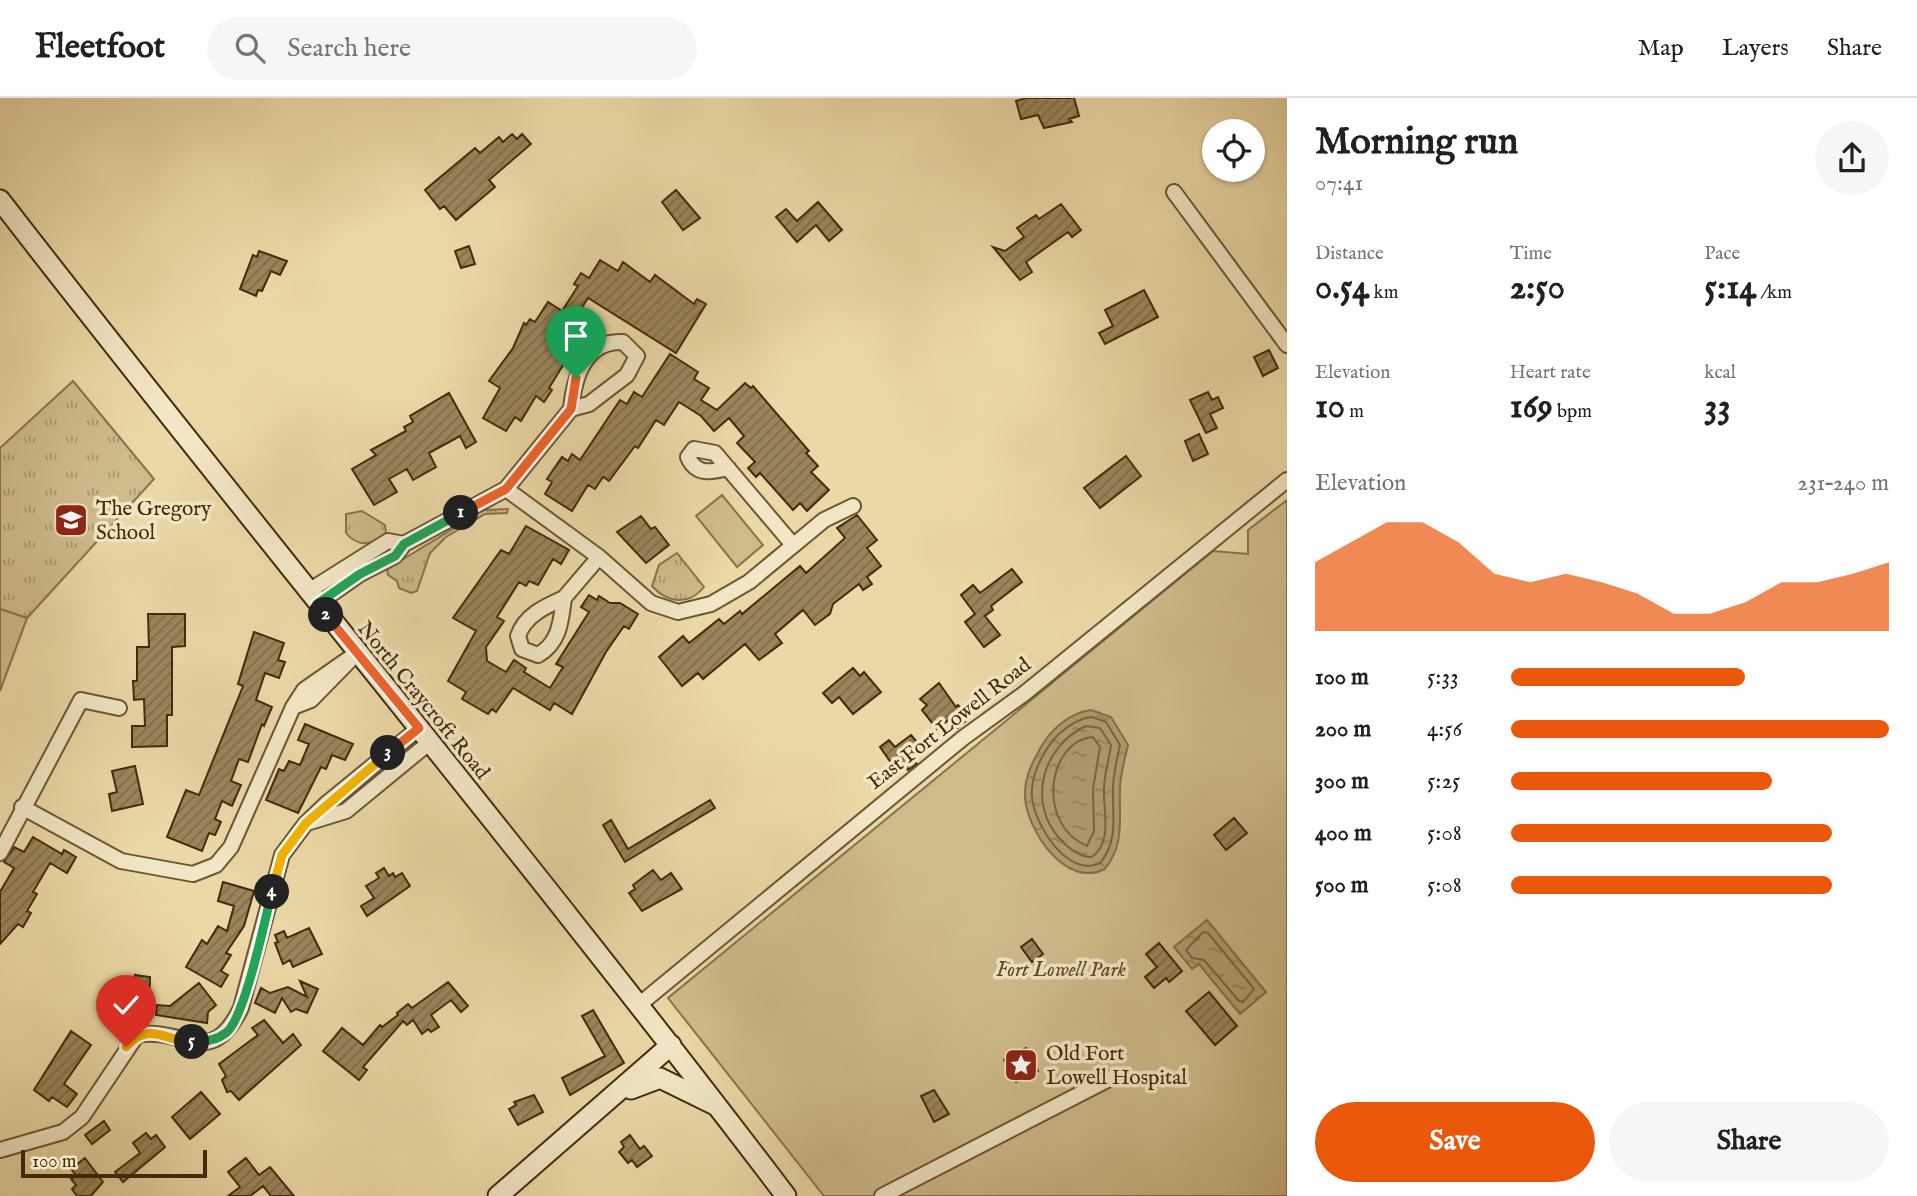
<!DOCTYPE html>
<html lang="en">
<head>
<meta charset="utf-8">
<style>
  body { margin:0; font-family:"IM FELL English",serif; background:#f6f6f6; color:#202124; height:100vh; display:flex; flex-direction:column; font-size:26px; white-space:nowrap }
  * { box-sizing:border-box; margin:0 }
  p { font-size:23px; color:#757577 }
  .icon { flex:none; width:38px; height:38px; fill:none; stroke:currentColor; stroke-width:2; stroke-linecap:round; stroke-linejoin:round }
  .map { position:relative; flex:1; overflow:hidden }
  .drawer { display:flex; flex-direction:column; background:#fff; width:630px }
  .drawer>* { flex:none }
  .tools { position:absolute; left:1202px; top:21px; display:grid; gap:14px }
  .tools a { display:grid; place-items:center; width:63px; height:63px; border-radius:50%; background:#fff; box-shadow:0 2px 5px #0004; font-size:35px }
  .scale { position:absolute; left:21px; bottom:18px; width:186px; box-sizing:border-box; padding-left:7px; border:4px solid #432b08; border-top:0; font-size:19px; line-height:24px; white-space:nowrap; color:#432b08; -webkit-text-stroke:5px #f1e6c5; paint-order:stroke }
  .pin { position:absolute; display:grid; place-items:center; width:60px; height:60px; color:#fff; margin:-72px -30px; border-radius:50% 50% 50% 0; rotate:-45deg; box-shadow:0 0 7px #0007 }
  .pin .icon { rotate:45deg }
  .km { position:absolute; width:35px; height:35px; margin:-18px; border-radius:50%; background:#222; color:#fff; font-size:19px; line-height:35px; text-align:center }
  .round { display:grid; place-items:center; flex:none; width:74px; height:74px; border-radius:37px; background:#f6f6f6 }
  .headline { display:flex; align-items:center; justify-content:space-between; height:119px; padding:0 28px }
  h1 { font-size:38px; font-weight:700; line-height:52px }
  .metrics { display:grid; grid-template-columns:repeat(3,1fr); gap:10px; height:119px; padding:7px 28px }
  .metrics div { display:grid; align-content:center }
  .metrics b { font-size:35px; font-weight:700 }
  .metrics small { font-size:19px; font-weight:400 }
  .metrics p { font-size:19px }
  .chart { height:196px; padding:14px 28px }
  .chart p { display:flex; justify-content:space-between }
  .chart svg { width:100%; height:126px; margin-top:7px; fill:#ea580c; opacity:.7 }
  .primary-button { display:flex; gap:14px; margin-top:auto; padding:14px 28px }
  .primary-button a { flex:1; height:80px; border-radius:42px; background:#ea580c; color:#fff; font-size:28px; font-weight:700; line-height:80px; text-align:center }
  .primary-button a+a { background:#f6f6f6; color:#202124 }
  ul { padding:0 28px; list-style:none; font-size:23px }
  li { display:grid; grid-template-columns:112px 84px 1fr; align-items:center; height:52px }
  li i { height:18px; border-radius:9px; background:#ea580c }
  header { display:flex; align-items:center; gap:42px; box-sizing:border-box; height:98px; padding:0 35px; background:#fff; border-bottom:2px solid #e0e0e0 }
  header strong { font-size:33px }
  nav { display:flex; gap:38px; margin-inline-start:auto; font-size:24px }
  .search { width:490px; height:63px; background:#f6f6f6; display:flex; align-items:center; gap:18px; box-sizing:border-box; padding:0 24px; border-radius:38px; color:#757577; font-size:26px }
  main { display:flex; flex:1; min-height:0 }
  .map>svg:first-child { display:block }
</style>
</head>
<body>
<header>
<strong>Fleetfoot</strong>
<div class="search"><svg class="icon" aria-label="search" viewBox="0 0 24 24"><circle cx="10" cy="10" r="6"/><path d="M15 15l6 6"/></svg>Search here</div>
<nav><a>Map</a><a>Layers</a><a>Share</a></nav>
</header>
<main>
<div class="map">
<svg width="1287" height="1098" viewBox="0 0 1287 1098">
  <defs>
    <pattern id="grass-tufts" width="24" height="20" patternUnits="userSpaceOnUse" patternTransform="scale(1.75)"><rect width="24" height="20" fill="#cebb8b"/><path d="M3 7l-1-3M5 7V3M7 7l1-3M15 17l-1-3M17 17v-4M19 17l1-3" fill="none" stroke="#a99870"/></pattern>
    <pattern id="water-ripples" width="26" height="14" patternUnits="userSpaceOnUse" patternTransform="scale(1.75)"><rect width="26" height="14" fill="#b19d70"/><path d="M2 4q2-2 4 0t4 0M15 11q2-2 4 0t4 0" fill="none" stroke="#92805a"/></pattern>
    <pattern id="building-hatch" width="6" height="6" patternUnits="userSpaceOnUse" patternTransform="scale(1.75)"><rect width="6" height="6" fill="#9a855a"/><path d="M-1 1l2-2M0 6l6-6M5 7l2-2" fill="none" stroke="#7f6d48"/></pattern>
  </defs>
  <rect width="100%" height="100%" fill="#ead8a6"/>
  <filter id="stains"><feTurbulence type="fractalNoise" baseFrequency=".00286" numOctaves="4"/><feColorMatrix values="0 0 0 0 .2 0 0 0 0 .09 0 0 0 0 .02 0 0 0 .5 -.17"/></filter>
  <radialGradient id="worn" r=".72"><stop offset=".6" stop-color="#630" stop-opacity="0"/><stop offset="1" stop-color="#630" stop-opacity=".3"/></radialGradient>
  <path fill="url(#grass-tufts)" stroke="#88734a" stroke-width="2" d="M73,283L154,381L27,520L0,511V350Z
    M508,411L507,415L485,416L446,439L430,455L417,493L411,495L399,490L397,483L388,477L387,471L484,412Z
    M362,413L385,427L386,435C374,447 358,450 346,435V416Z
    M677,455L704,489C689,508 667,505 652,488L659,467Z"/>
  <path fill="#cebb8b" stroke="#88734a" stroke-width="2" d="M722,397L763,447L737,469L696,418Z
    M1287,402V1098H824L668,900L1213,453L1248,456V432Z
    M0,511L27,520L0,593Z"/>
  <path fill="url(#water-ripples)" stroke="#856f46" stroke-width="2" d="M1091,612L1111,619L1128,647C1125,661 1120,677 1120,691C1119,720 1125,746 1105,771C1066,791 1027,733 1025,699C1024,680 1032,665 1041,649C1052,630 1070,615 1091,612Z
    M1207,822L1266,894L1240,916L1199,866L1192,871L1174,849Z"/>
  <g fill="none" stroke-linecap="round" stroke-linejoin="round">
    <path stroke="#7a643c" stroke-width="2" d="M1092,619L1106,624L1120,647C1117,661 1113,677 1113,691C1112,717 1119,743 1100,765C1068,781 1034,726 1032,699C1030,677 1044,651 1059,636C1069,627 1079,620 1092,619Z
      M1086,628L1100,630L1111,647C1109,662 1104,677 1104,691C1103,712 1113,744 1092,759C1079,759 1069,751 1060,741C1027,705 1042,648 1086,628Z
      M1093,639L1100,649L1093,691L1094,733L1087,748C1036,727 1047,643 1093,639Z
      M1203,834L1208,835L1254,891L1243,904L1239,903L1204,862L1192,860L1186,852Z"/>
  </g>
  <path fill="url(#building-hatch)" stroke="#432b08" stroke-width="2" d="M1026,0H1074L1079,18L1069,21L1072,24L1044,30L1038,17L1021,21L1016,3Z
    M512,36L517,41L522,36L531,46L489,82L495,89L456,122L444,108L440,111L425,92L475,50L480,55L499,39L503,44Z
    M676,92L700,120L683,132L662,104Z
    M818,104L842,132L829,143L816,127L797,144L776,119L786,111L797,123Z
    M1061,106L1081,132L1072,139L1068,134L1026,164L1032,174L1020,182L993,149L1005,153L1024,139L1017,130L1036,117L1039,121Z
    M469,148L475,166L461,170L455,153Z
    M259,153L287,163L280,177L271,173L262,193L258,192L256,198L240,191L253,157L257,159Z
    M600,162L618,173L623,164L650,184L655,177L694,206L697,201L706,206L676,255L588,200L576,219L593,229L586,241L576,234L569,240L557,259L565,264L549,290L552,292L544,304L536,298L521,323L515,319L506,333L483,320L500,290L489,283L513,250L524,225L526,227L530,221L535,224L548,204L562,213L578,188L574,186L581,175L589,180Z
    M1144,192L1158,219L1105,246L1099,235L1113,228L1105,212Z
    M1269,252L1278,270L1263,278L1254,259Z
    M670,256L698,274L694,281L709,290L701,302L717,312L745,285L751,290L753,288L809,353L806,355L818,368L811,374L829,392L807,413L800,405L793,412L760,375L756,379L748,370L755,364L737,345L744,338L729,320L714,333L701,318L679,304L664,327L656,322L638,350L635,348L609,383L603,379L595,391L588,387L572,413L545,396L552,384L547,381L562,359L568,363L572,356L580,362L620,302L627,306L634,294L642,299Z
    M1208,294L1212,302L1218,299L1223,310L1210,316L1217,330L1206,335L1190,302Z
    M449,295L476,344L466,350L460,338L429,355L436,369L413,382L407,371L389,381L397,394L374,407L352,371L376,357L371,352L406,333L404,329L413,324L410,318Z
    M1199,336L1208,356L1193,363L1185,343Z
    M1126,358L1141,378L1100,410L1084,390Z
    M857,417L877,442L867,450L881,468L867,479L872,486L863,492L859,486L833,506L830,516L815,527L803,512L775,536L782,545L759,562L745,546L703,581L698,575L682,588L659,559L683,538L689,545L719,521L724,526L740,513L742,516L800,468L806,475L845,440L837,430Z
    M641,418L651,431L655,429L669,447L646,465L617,434Z
    M526,428L569,452L561,466L553,461L538,487L529,483L526,488L519,484L497,519L504,523L486,549L487,563L506,574L514,562L526,570L524,574L550,590L563,569L556,566L589,514L581,509L589,497L597,502L599,498L610,505H620L638,516L629,531L624,528L606,554L572,616L554,605L550,612L513,590L496,614L492,611L488,616L462,601L466,594L448,583L476,533L453,520L501,452L509,456Z
    M1012,471L1022,484L991,508L993,512L985,518L1000,537L984,549L965,524L975,516L961,497L973,487L980,495Z
    M148,516H185V548L172,549V617H167V648L132,649V628H145L144,601L134,602L133,583H137V549H149Z
    M254,534L284,545L278,562L285,564L279,580L265,575L256,602L272,609L264,628L262,626L248,664L239,661L231,683L241,687L232,708L222,703L215,721L221,724L215,737L209,735L202,753L167,739L186,692L199,697L243,588L238,586Z
    M853,570L860,578L864,574L881,594L853,616L839,599L832,605L823,595Z
    M939,585L956,609L958,607L969,620L958,630L951,620L937,631L922,612L927,607L920,601Z
    M305,626L353,646L345,662L332,657L326,671L321,669L298,715L266,702L279,671L284,673L289,663L300,667L309,646L298,642Z
    M911,637L921,649L910,658L917,666L908,672L901,664L894,669L880,649L889,642L895,649Z
    M135,668L143,706L112,713L109,696L117,694L112,673Z
    M710,702L715,710L625,764L603,727L611,722L628,751Z
    M1234,720L1247,735L1226,752L1214,737Z
    M33,739L62,756L64,752L76,759L67,775L50,765L33,794L37,796L27,813L31,815L23,829L18,826L0,846V794L14,770L4,764L14,749L24,754Z
    M384,770L389,778L393,775L395,779L402,775L410,788L367,818L361,808L374,800L366,788L379,780L376,775Z
    M653,772L661,782L671,775L682,791L642,813L629,795L635,791L633,787Z
    M223,784L254,793L244,828L226,855L231,857L221,873L228,877L221,889L186,869L202,842L207,846L218,828L227,833L234,808L218,803Z
    M309,830L322,856L293,869L290,862L283,866L275,845L278,844L275,837L284,833L287,840Z
    M1032,841L1043,856L1032,864L1021,849Z
    M1159,845L1182,873L1169,884L1166,880L1154,890L1145,879L1157,869L1146,856Z
    M135,877L150,879L149,911L132,907L114,915L110,905L105,907L100,896L122,882L132,906Z
    M300,883L318,891L307,915L296,911L291,914L282,900L275,915L255,905L261,890L270,895L288,889L307,899Z
    M448,884L468,908L461,914L451,902L431,917L439,929L431,934L428,931L422,936L413,922L407,927L403,923L363,969L367,972L359,982L323,953L342,930L363,947L380,927L382,929L398,917L397,915L408,906L412,910Z
    M199,885L216,907L208,914L207,925L156,917L157,907L170,908Z
    M1209,894L1237,928L1215,947L1186,913Z
    M593,912L624,965L570,997L562,980L605,958L582,918Z
    M264,922L283,945L293,936L301,947L239,1002L231,993L227,994L222,982L226,978L219,966L258,937L252,930Z
    M71,933L91,947L64,986L77,996L67,1009L52,999L49,1003L34,992Z
    M1026,950L1038,973L1016,984L1004,962Z
    M934,992L949,1016L934,1024L921,998Z
    M201,994L220,1016L190,1041L172,1019Z
    M534,997L543,1014L518,1027L509,1011L516,1007L514,1004Z
    M104,1023L110,1032L92,1046L85,1037Z
    M146,1035L151,1041L156,1037L165,1049L123,1084L115,1074L140,1055L133,1045Z
    M630,1037L640,1051L644,1048L652,1058L637,1069L632,1062L628,1065L619,1054L624,1049L621,1044Z
    M85,1060L103,1084L91,1098H77L72,1091L76,1087L71,1081L76,1077L71,1071Z
    M246,1060L259,1077L270,1069L294,1098H271L263,1088L250,1098H228L240,1089L228,1074Z"/>
  <g fill="none" stroke-linecap="round" stroke-linejoin="round">
    <g stroke="#6d5630" stroke-width="18">
      <path id="street" d="M1174,94L1287,247
        M728,370C712,374 696,378 688,359L694,351L715,355L793,447
        M506,391L599,459L651,505L678,514L711,506L749,484L824,422L853,408
        M404,446L506,391L571,311L589,306L627,277L637,258L623,244C585,242 574,280 571,311
        M307,494L388,443L404,446L395,458L360,476L317,506
        M564,500C561,522 560,545 538,557L522,551L518,538C525,517 546,508 564,500Z
        M564,500L599,459
        M357,555L311,602L293,609L304,592Z
        M22,709L121,763L193,776L216,767L231,749L293,609
        M307,725L346,713L430,644
        M0,755L81,602L119,610
        M640,906L963,640L1025,595L1287,382
        M0,1052L63,1034L82,1019L137,937C184,928 210,973 241,910L282,757L306,725L326,706L419,630
        M882,1098L1111,980"/>
    </g>
    <g stroke="#432b08" stroke-width="23">
      <path id="secondary" d="M0,102C259,437 530,761 786,1098
        M631,991L660,980L715,1007
        M498,1098L671,947"/>
    </g>
    <use href="#street" stroke="#f1e6c5" stroke-width="14"/>
    <use href="#secondary" stroke="#f1e6c5" stroke-width="19"/>
  </g>
  <g fill="none" stroke-linecap="round" stroke-linejoin="round">
    <g stroke="#fff" stroke-width="14">
      <path id="split-1" d="M461,415L506,391L571,311L576,280"/>
    </g>
    <g stroke="#fff" stroke-width="14">
      <path id="split-2" d="M326,517L317,506L360,476L395,458L404,446L461,415"/>
    </g>
    <g stroke="#fff" stroke-width="14">
      <path id="split-3" d="M326,517L419,630L388,655"/>
    </g>
    <g stroke="#fff" stroke-width="14">
      <path id="split-4" d="M272,794L282,757L306,725L388,655"/>
    </g>
    <g stroke="#fff" stroke-width="14">
      <path id="split-5" d="M192,944C206,943 216,943 227,934C245,918 265,821 272,794"/>
    </g>
    <g stroke="#fff" stroke-width="14">
      <path id="split-6" d="M126,949C149,923 163,942 192,944"/>
    </g>
    <use href="#split-1" stroke="#f0652b" stroke-width="9"/>
    <use href="#split-2" stroke="#22a559" stroke-width="9"/>
    <use href="#split-3" stroke="#f0652b" stroke-width="9"/>
    <use href="#split-4" stroke="#f5b400" stroke-width="9"/>
    <use href="#split-5" stroke="#22a559" stroke-width="9"/>
    <use href="#split-6" stroke="#f5b400" stroke-width="9"/>
  </g>
  <defs>
    <g id="school-square" transform="scale(1.75)"><rect x="-9" y="-9" width="18" height="18" rx="4" fill="#8f2418" stroke="#f1e6c5"/><path d="M0-5L7-2L0 1L-7-2ZM-4 1L0 2.5L4 1V4Q0 6-4 4Z" fill="#fff"/></g>
    <g id="sight-square" transform="scale(1.75)"><rect x="-9" y="-9" width="18" height="18" rx="4" fill="#8f2418" stroke="#f1e6c5"/><path d="M0-6L1.8-2.2L6-1.7L2.9 1.2L3.7 5.4L0 3.3L-3.7 5.4L-2.9 1.2L-6-1.7L-1.8-2.2Z" fill="#fff"/></g>
  </defs>
  <g fill-rule="evenodd">
    <use href="#school-square" x="71" y="422"/>
    <use href="#sight-square" x="1021" y="967"/>
  </g>
  <g text-anchor="middle" stroke-width="7" stroke-linejoin="round" paint-order="stroke">
    <g font-size="21" fill="#432b08" stroke="#f1e6c5" text-anchor="start">
      <text x="96" y="417">The Gregory<tspan x="96" dy="24">School</tspan></text>
      <text x="1046" y="962">Old Fort<tspan x="1046" dy="24">Lowell Hospital</tspan></text>
    </g>
    <g font-size="21" fill="#432b08" stroke="#f1e6c5">
      <text transform="translate(424 602) rotate(51)" y="7">North Craycroft Road</text>
      <text transform="translate(949 625) rotate(-38)" y="7">East Fort Lowell Road</text>
    </g>
    <g font-size="21" font-style="italic" fill="#5f4822" stroke="#f1e6c5">
      <text x="1061" y="878">Fort Lowell Park</text>
    </g>
  </g>
  <rect width="100%" height="100%" filter="url(#stains)"/>
  <rect width="100%" height="100%" fill="url(#worn)"/>
</svg>
<div class="tools">
<a><svg class="icon" aria-label="locate" viewBox="0 0 24 24"><circle cx="12" cy="12" r="6"/><path d="M12 2v4M12 18v4M2 12h4M18 12h4"/></svg></a>
</div>
<div class="scale">100 m</div>
<div class="pin" style="left:576px;top:280px;background:#1e9e55"><svg class="icon" aria-label="arrive" viewBox="0 0 24 24"><path d="M6 21V4h12l-3 4 3 4H6"/></svg></div>
<div class="pin" style="left:126px;top:949px;background:#d93025"><svg class="icon" aria-label="check" viewBox="0 0 24 24"><path d="M5 12l5 5 9-10"/></svg></div>
<b class="km" style="left:461px;top:415px">1</b>
<b class="km" style="left:326px;top:517px">2</b>
<b class="km" style="left:388px;top:655px">3</b>
<b class="km" style="left:272px;top:794px">4</b>
<b class="km" style="left:192px;top:944px">5</b>
</div>
<section class="drawer">
<div class="headline"><div><h1>Morning run</h1><p>07:41</p></div><a class="round"><svg class="icon" aria-label="share" viewBox="0 0 24 24"><path d="M12 15V3M7 8l5-5 5 5M5 13v7h14v-7"/></svg></a></div>
<div class="metrics">
<div><p>Distance</p><b>0.54<small> km</small></b></div>
<div><p>Time</p><b>2:50</b></div>
<div><p>Pace</p><b>5:14<small> /km</small></b></div>
</div>
<div class="metrics">
<div><p>Elevation</p><b>10<small> m</small></b></div>
<div><p>Heart rate</p><b>169<small> bpm</small></b></div>
<div><p>kcal</p><b>33</b></div>
</div>
<div class="chart"><p><span>Elevation</span>231–240 m</p>
<svg viewBox="0 0 160 44" preserveAspectRatio="none"><path d="M0 44V20L10 13L20 6L30 6L40 13L50 24L60 27L70 24L80 27L90 31L100 38L110 38L120 34L130 27L140 27L150 24L160 20V44z"/></svg>
</div>
<ul>
<li><b>100 m</b>5:33<i style="width:62%"></i></li>
<li><b>200 m</b>4:56<i style="width:100%"></i></li>
<li><b>300 m</b>5:25<i style="width:69%"></i></li>
<li><b>400 m</b>5:08<i style="width:85%"></i></li>
<li><b>500 m</b>5:08<i style="width:85%"></i></li>
</ul>
<div class="primary-button"><a>Save</a><a>Share</a></div>
</section>
</main>
</body>
</html>
